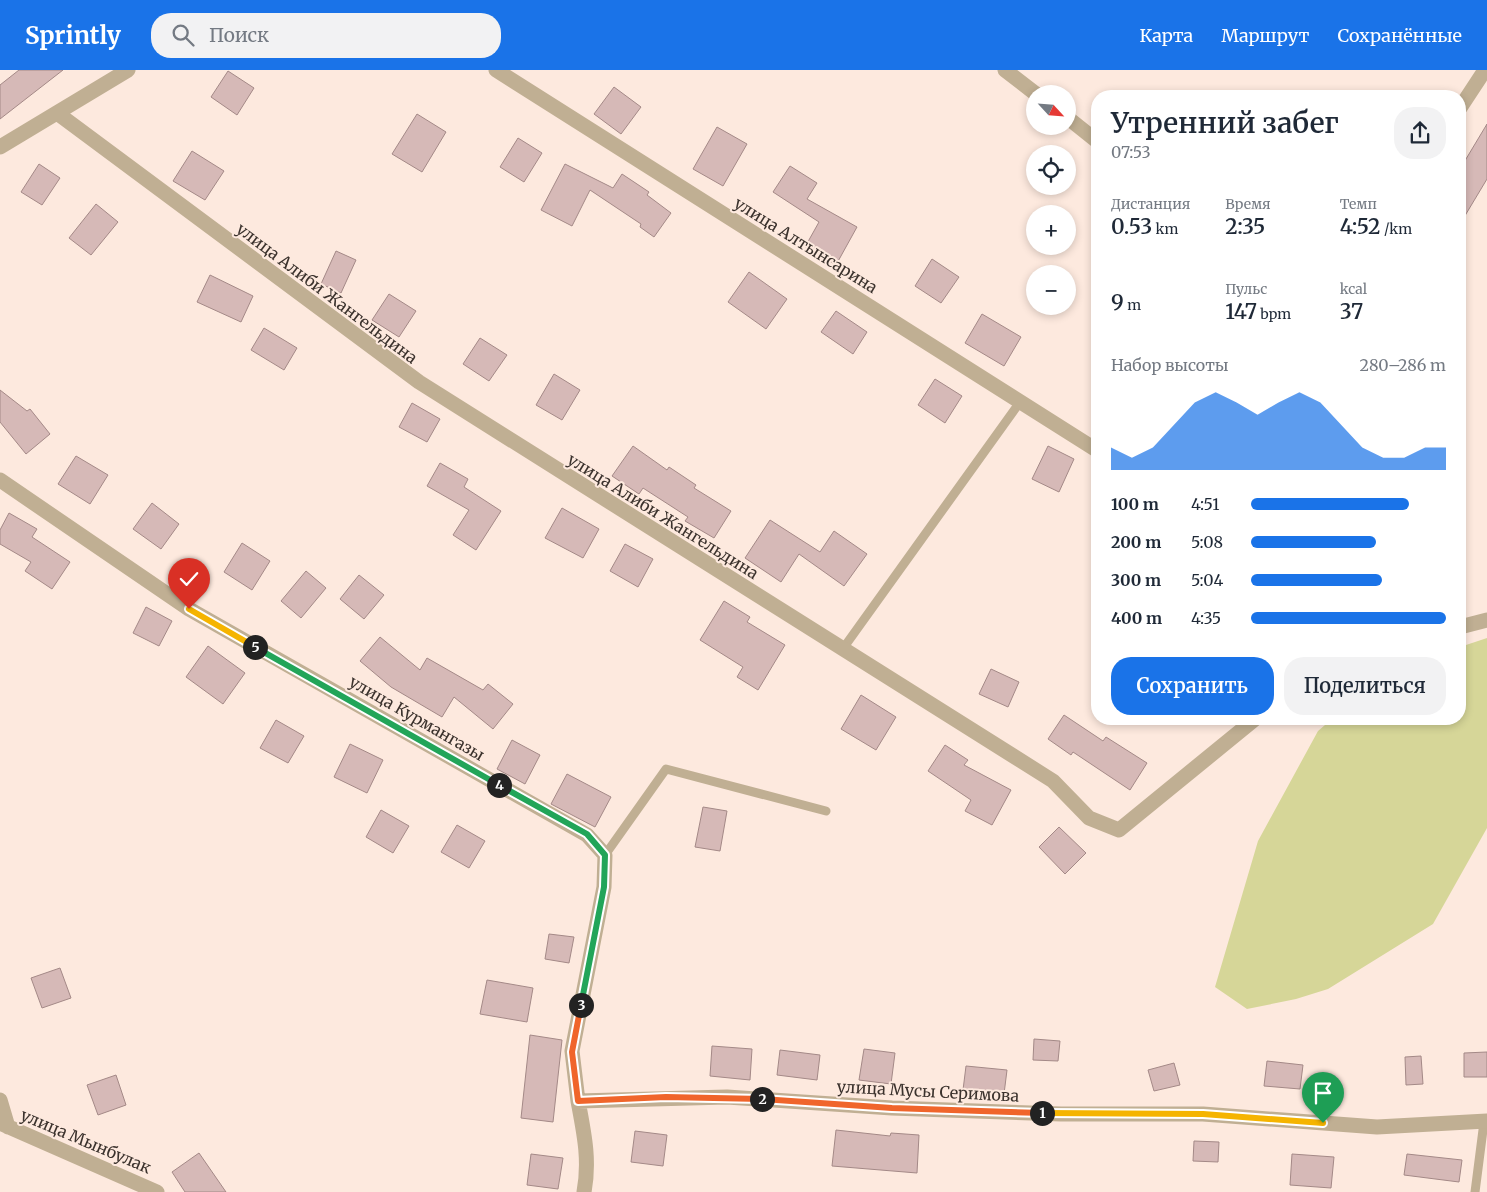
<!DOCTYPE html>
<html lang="ru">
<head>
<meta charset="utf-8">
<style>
  body { margin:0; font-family:Merriweather,serif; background:#f2f2f3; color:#1f2937; height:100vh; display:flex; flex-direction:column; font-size:19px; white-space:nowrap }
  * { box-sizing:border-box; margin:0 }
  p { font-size:16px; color:#747a83 }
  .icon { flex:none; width:28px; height:28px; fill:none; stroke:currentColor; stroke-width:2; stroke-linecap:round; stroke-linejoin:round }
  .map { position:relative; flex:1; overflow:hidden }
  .drawer { position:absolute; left:1091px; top:20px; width:375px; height:635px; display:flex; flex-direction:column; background:#fff; border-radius:20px; box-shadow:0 2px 8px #0003 }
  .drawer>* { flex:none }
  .needle { width:32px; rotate:116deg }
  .tools { position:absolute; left:1026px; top:15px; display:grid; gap:10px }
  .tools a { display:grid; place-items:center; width:50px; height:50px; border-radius:50%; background:#fff; box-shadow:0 2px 8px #0003; font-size:25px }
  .pin { position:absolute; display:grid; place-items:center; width:42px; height:42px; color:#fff; margin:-51px -21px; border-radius:50% 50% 50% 0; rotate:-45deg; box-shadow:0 0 5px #0007 }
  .pin .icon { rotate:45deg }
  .km { position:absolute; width:25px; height:25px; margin:-12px; border-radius:50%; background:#222; color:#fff; font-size:14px; line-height:25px; text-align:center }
  .round { display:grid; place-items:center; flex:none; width:52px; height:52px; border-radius:20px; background:#f2f2f3 }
  .overview { display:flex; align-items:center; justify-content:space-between; height:85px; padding:0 20px }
  h1 { font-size:28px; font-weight:600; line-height:38px }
  .stats { display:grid; grid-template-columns:repeat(3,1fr); gap:8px; height:85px; padding:5px 20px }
  .stats div { display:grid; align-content:center }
  .stats b { font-size:21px; font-weight:600 }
  .stats small { font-size:14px; font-weight:400 }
  .stats p { font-size:14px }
  .chart { height:140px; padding:10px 20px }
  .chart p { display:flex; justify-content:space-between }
  .chart svg { width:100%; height:90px; margin-top:5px; fill:#1a73e8; opacity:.7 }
  .action { display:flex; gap:10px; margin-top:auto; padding:10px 20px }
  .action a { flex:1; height:58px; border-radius:20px; background:#1a73e8; color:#fff; font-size:20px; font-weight:600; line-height:58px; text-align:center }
  .action a+a { background:#f2f2f3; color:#1f2937 }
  ul { padding:0 20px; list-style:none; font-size:16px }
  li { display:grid; grid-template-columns:80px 60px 1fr; align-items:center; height:38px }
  li i { height:12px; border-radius:6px; background:#1a73e8 }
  header { display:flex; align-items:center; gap:30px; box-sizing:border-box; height:70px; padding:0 25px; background:#1a73e8; color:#fff }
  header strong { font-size:24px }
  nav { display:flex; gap:28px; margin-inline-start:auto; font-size:18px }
  .search { width:350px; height:45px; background:#f2f2f3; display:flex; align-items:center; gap:12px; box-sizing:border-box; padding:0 18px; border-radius:20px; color:#747a83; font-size:19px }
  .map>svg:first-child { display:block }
</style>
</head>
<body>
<header>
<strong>Sprintly</strong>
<div class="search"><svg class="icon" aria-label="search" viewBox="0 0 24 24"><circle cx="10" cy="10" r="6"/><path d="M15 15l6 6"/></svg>Поиск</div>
<nav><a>Карта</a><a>Маршрут</a><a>Сохранённые</a></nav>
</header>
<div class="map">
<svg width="1487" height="1122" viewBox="0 0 1487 1122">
  <rect width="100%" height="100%" fill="#fde9de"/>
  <path fill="#d6d698" d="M1487,568V758L1433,854L1328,919L1296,929L1247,939L1215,917L1258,771L1318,661L1332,649H1460V577Z"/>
  <path fill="#d6b9b7" stroke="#a48987" d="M19,0H63L0,49V15Z
    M228,1L254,18L237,45L211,27Z
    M614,17L641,37L621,64L594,44Z
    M417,44L446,62L422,102L392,84Z
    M1487,54V109L1460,154V99Z
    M717,57L747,74L723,116L693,99Z
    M518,68L542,83L524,112L500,97Z
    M192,81L224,101L205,130L173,111Z
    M39,94L60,108L42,135L21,122Z
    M565,94L613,118L622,104L649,122L647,125L671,143L654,167L640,157L641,154L590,120L572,156L541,140Z
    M790,96L817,113L807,129L857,157L836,195L805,177L819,152L773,122Z
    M96,134L118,152L91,185L69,168Z
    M336,181L356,190L341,223L321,214Z
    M932,189L959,207L941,233L915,216Z
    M749,202L787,229L766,259L728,232Z
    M210,205L253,226L241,252L197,232Z
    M389,224L416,241L399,267L372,250Z
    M836,241L867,262L853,284L821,262Z
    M982,244L1021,267L1004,296L965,273Z
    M264,258L297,278L284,300L251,280Z
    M480,268L507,285L489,311L463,294Z
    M554,304L580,320L562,350L536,335Z
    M935,309L962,326L945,353L918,335Z
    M0,320L27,341L30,339L50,364L26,384L0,352Z
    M412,333L440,349L427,372L399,357Z
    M633,376L667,400L669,397L696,415L694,418L731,441L714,468L685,451L688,447L643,418L639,424L612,406Z
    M1048,376L1074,389L1059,422L1032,409Z
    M76,386L108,405L90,434L58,414Z
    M440,393L468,409L464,417L501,441L476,480L453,465L469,440L427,416Z
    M152,433L179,454L161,479L133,459Z
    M562,438L599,459L583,488L545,468Z
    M9,443L37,459L32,467L70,492L52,519L25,501L31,492L0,474V460Z
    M770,450L820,482L834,461L867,484L844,516L799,484L781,512L745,488Z
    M242,473L270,491L252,520L224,502Z
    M625,474L653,489L638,517L610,501Z
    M306,501L326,518L301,548L281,531Z
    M359,505L384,525L364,549L340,529Z
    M724,531L750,547L747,552L785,575L758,620L737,607L743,597L700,570Z
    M146,537L172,551L159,576L133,563Z
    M380,567L420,600L427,588L483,620L488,614L513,634L493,659L454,627L442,647L391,617L360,591Z
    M208,576L245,603L223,634L186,607Z
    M991,599L1019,612L1008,637L979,624Z
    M861,625L896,647L876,680L841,659Z
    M1064,645L1103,671L1106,667L1147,693L1130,720L1073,682L1071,685L1048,669Z
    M276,650L304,666L288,693L260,678Z
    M512,670L540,685L525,714L497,699Z
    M350,674L383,690L367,723L334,707Z
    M945,675L968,690L964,695L1011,720L992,755L965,741L971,730L928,701Z
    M567,704L611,727L595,757L551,734Z
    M703,737L727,741L720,781L695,777Z
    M381,740L409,756L393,783L366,767Z
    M457,755L485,771L469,798L441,782Z
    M1059,757L1086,783L1065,804L1039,777Z
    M549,864L574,867L569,893L545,889Z
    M60,898L71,928L42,938L31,908Z
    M487,910L533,918L527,952L480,944Z
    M530,965L562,970L553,1052L521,1048Z
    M1034,969L1060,971L1058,991L1033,990Z
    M712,976L752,979L750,1010L710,1006Z
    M864,979L895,983L891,1014L859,1010Z
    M780,980L820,985L817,1010L777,1005Z
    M1487,982V1007H1464V983Z
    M1421,986L1423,1014L1406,1015L1405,987Z
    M1267,991L1303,995L1300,1019L1264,1016Z
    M1174,993L1180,1015L1154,1021L1148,1000Z
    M966,996L1007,1000L1004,1024L963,1020Z
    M116,1005L126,1035L98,1045L87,1015Z
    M836,1060L890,1066L891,1063L919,1065L917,1103L832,1096Z
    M635,1061L667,1065L663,1096L631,1092Z
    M1194,1071L1219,1072L1218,1092L1193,1091Z
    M199,1083L226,1122H185L172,1102Z
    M531,1084L563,1088L558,1119L527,1115Z
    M1292,1084L1334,1087L1331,1118L1290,1115Z
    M1407,1084L1462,1090L1459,1112L1404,1105Z"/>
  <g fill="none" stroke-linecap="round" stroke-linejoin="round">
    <path stroke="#c0af93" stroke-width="9" d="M842,580L1020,332
      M605,785L666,699L826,741
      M1475,1122L1484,1052"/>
    <path stroke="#c0af93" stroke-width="15" d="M496,0L1098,381
      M1005,0L1036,24
      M1460,38L1485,0
      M57,43L419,312L1053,711L1089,748L1119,760L1255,649
      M1068,48L1098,72
      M0,77L128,0
      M0,410L189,539L587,765L605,785L604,817L572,981L578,1031L727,1027L892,1038L1061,1044H1203L1377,1057L1487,1051
      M1460,557L1487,550
      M0,1030L8,1057
      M578,1031C584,1063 590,1090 584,1122
      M0,1053L157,1122"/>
  </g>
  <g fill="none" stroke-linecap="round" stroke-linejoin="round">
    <g stroke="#fff" stroke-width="10">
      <path id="split-1" d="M1042,1043L1203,1044L1323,1053"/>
    </g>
    <g stroke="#fff" stroke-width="10">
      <path id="split-2" d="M762,1029L892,1038L1042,1043"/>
    </g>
    <g stroke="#fff" stroke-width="10">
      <path id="split-3" d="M581,935L572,982L578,1031L666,1027L762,1029"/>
    </g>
    <g stroke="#fff" stroke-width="10">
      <path id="split-4" d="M499,715L587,764L605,785L604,817L581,935"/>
    </g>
    <g stroke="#fff" stroke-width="10">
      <path id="split-5" d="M255,577L499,715"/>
    </g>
    <g stroke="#fff" stroke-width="10">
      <path id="split-6" d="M189,539L255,577"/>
    </g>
    <use href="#split-1" stroke="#f5b400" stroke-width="6"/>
    <use href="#split-2" stroke="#f0652b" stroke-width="6"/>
    <use href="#split-3" stroke="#f0652b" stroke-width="6"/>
    <use href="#split-4" stroke="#22a559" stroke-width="6"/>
    <use href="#split-5" stroke="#22a559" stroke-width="6"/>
    <use href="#split-6" stroke="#f5b400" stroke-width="6"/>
  </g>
  <g text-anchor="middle" stroke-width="4" stroke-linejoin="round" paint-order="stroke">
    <g font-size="16" fill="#3b322d" stroke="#fde9de">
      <text transform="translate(806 175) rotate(32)" y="6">улица Алтынсарина</text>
      <text transform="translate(327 223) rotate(37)" y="6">улица Алиби Жангельдина</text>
      <text transform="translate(663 446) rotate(32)" y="6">улица Алиби Жангельдина</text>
      <text transform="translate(417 648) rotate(30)" y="6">улица Курмангазы</text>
      <text transform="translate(928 1021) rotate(3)" y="6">улица Мусы Серимова</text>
      <text transform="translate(86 1071) rotate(23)" y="6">улица Мынбулак</text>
    </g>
  </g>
</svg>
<div class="tools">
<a><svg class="needle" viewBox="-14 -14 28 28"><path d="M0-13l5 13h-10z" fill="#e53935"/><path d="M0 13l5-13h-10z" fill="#747a83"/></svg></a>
<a><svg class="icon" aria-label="locate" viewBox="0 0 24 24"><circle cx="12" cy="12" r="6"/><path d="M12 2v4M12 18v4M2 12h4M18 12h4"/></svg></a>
<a>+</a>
<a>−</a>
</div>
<div class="pin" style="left:1323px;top:1053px;background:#1e9e55"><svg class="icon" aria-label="arrive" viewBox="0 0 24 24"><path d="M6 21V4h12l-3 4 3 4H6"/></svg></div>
<div class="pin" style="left:189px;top:539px;background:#d93025"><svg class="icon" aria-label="check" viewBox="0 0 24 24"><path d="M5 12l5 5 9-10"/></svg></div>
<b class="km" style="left:1042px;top:1043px">1</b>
<b class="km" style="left:762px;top:1029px">2</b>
<b class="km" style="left:581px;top:935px">3</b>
<b class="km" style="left:499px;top:715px">4</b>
<b class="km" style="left:255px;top:577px">5</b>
<section class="drawer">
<div class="overview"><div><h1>Утренний забег</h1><p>07:53</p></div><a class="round"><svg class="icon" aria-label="share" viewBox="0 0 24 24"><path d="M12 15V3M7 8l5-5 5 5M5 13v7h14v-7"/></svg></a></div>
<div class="stats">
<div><p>Дистанция</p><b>0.53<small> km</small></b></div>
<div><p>Время</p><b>2:35</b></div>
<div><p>Темп</p><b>4:52<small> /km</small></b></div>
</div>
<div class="stats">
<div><b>9<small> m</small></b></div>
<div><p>Пульс</p><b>147<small> bpm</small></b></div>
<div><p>kcal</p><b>37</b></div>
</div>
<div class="chart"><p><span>Набор высоты</span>280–286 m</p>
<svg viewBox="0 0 160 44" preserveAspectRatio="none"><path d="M0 44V33L10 38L20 33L30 22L40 11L50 6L60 11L70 17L80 11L90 6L100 11L110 22L120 33L130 38L140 38L150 33L160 33V44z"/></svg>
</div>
<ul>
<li><b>100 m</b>4:51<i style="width:81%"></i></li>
<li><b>200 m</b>5:08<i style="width:64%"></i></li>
<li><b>300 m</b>5:04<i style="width:67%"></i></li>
<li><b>400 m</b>4:35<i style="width:100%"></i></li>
</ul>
<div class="action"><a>Сохранить</a><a>Поделиться</a></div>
</section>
</div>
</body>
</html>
